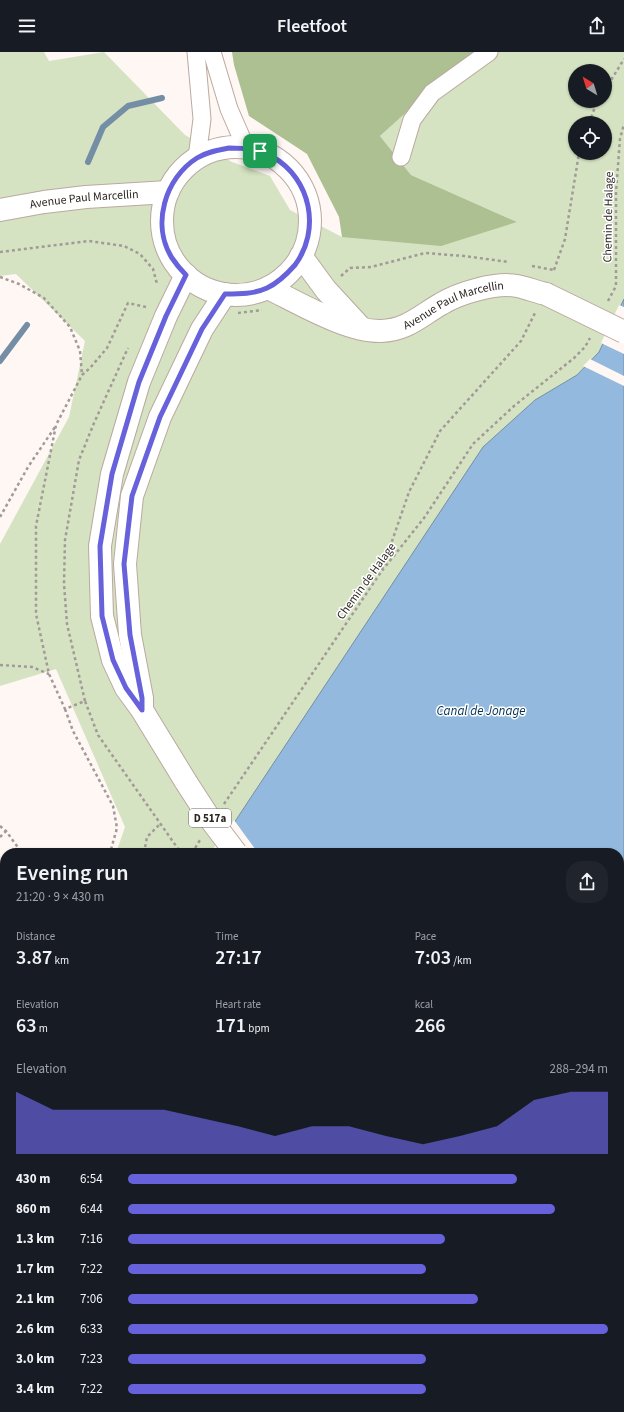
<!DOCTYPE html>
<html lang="en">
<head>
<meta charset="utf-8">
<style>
  body { margin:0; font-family:"Source Sans 3",sans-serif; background:#20242c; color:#f1f3f6; height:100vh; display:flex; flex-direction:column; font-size:15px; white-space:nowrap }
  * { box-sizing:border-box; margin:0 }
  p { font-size:13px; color:#9ea1a6 }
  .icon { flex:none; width:22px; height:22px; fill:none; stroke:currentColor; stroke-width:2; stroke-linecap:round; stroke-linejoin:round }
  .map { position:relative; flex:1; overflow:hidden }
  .side { position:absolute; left:0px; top:796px; width:624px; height:564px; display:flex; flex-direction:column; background:#171b24; border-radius:16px 16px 0 0; box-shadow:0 1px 3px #0004 }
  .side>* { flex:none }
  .needle { width:26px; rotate:322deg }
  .buttons { position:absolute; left:568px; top:12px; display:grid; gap:8px }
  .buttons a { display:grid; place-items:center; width:44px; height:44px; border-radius:50%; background:#171b24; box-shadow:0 1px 3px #0004; font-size:20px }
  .pin { position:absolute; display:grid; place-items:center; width:34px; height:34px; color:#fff; margin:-17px; border-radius:8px; box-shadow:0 2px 6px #0006 }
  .round { display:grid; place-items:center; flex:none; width:42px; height:42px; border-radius:16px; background:#20242c }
  .head { display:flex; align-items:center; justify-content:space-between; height:68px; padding:0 16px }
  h1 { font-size:22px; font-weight:600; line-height:30px }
  .metrics { display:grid; grid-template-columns:repeat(3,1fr); gap:6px; height:68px; padding:4px 16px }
  .metrics div { display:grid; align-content:center }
  .metrics b { font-size:20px; font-weight:600 }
  .metrics small { font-size:11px; font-weight:400 }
  .metrics p { font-size:11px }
  .chart { height:112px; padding:8px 16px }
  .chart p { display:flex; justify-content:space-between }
  .chart svg { width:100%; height:72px; margin-top:4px; fill:#6762db; opacity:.7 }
  ul { padding:0 16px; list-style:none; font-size:13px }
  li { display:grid; grid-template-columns:64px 48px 1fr; align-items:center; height:30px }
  li i { height:10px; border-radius:5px; background:#6762db }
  header { display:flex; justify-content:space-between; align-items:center; height:52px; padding:0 16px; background:#171b24; font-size:18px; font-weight:600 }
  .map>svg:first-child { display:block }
</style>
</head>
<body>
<header><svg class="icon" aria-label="menu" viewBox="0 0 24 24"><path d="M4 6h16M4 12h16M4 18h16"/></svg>Fleetfoot<svg class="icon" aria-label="share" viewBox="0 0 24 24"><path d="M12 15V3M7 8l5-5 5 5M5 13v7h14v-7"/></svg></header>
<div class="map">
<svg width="624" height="1360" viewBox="0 0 624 1360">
  <rect width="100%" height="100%" fill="#fff7f3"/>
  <path fill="#d5e3c2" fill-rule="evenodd" d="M0,0H44L49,9L104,0L185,83L232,110L270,124L290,158L342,185L517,170L411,123L380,84L473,0H624V247L599,300L577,323L535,348L212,801H116L125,775L56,617L0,634V492L69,365L85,289L16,222L0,224ZM575,19H605V49H575ZM575,71H605V101H575Z
    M5,872V1069L0,1075V879Z
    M619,1228L624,1233V1302L619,1296Z
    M442,1355H575L580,1360H437Z"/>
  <path fill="#acc092" d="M232,0H473L380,84L411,123L517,170L441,194L342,185L339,165L307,102L249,64L234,13Z"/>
  <path fill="#93bade" stroke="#748ea6" d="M624,247V1126L619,1132V801H212L226,783L483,395L535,348L577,323L599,300Z
    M5,1069V1355H379L373,1360H0V1075Z"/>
  <path fill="#fff7f3" d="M619,253L624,255V302L601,291Z
    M590,307L624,324V334L583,314Z
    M234,768L258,801H210Z"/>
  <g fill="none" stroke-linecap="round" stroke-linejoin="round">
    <path stroke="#748ea6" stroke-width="6" d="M88,110L103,75L128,54L162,46
      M0,309L27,273"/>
    <g stroke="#bba9a0" stroke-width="19">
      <path id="street" d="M196,0L202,67L197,106
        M212,0L229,57L246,96
        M401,105L412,68L432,41L489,0"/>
    </g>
    <g stroke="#bba9a0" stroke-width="24">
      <g id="secondary">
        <path d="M301,204L326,238L361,276"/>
        <path id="s1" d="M268,236C299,251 347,280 381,279C407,278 420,264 441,252C459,241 496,230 517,234C527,236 537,240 546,242"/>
      </g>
    </g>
    <g stroke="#bba9a0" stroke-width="24">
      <g id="primary">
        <circle cx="236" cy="169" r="74"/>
        <path id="s2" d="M0,158L44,150L86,145L168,140"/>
        <path d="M186,223L166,264L139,330L112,422L100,494L102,564L113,608L126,636L142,658L186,730"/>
        <path d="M142,655V646L130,583L125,512L132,444L160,365L202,277L225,242"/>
        <path d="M619,1314L624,1320"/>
      </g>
    </g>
    <path stroke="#a29a97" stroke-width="2.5" stroke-dasharray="3 3" stroke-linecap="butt" d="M605,38L624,7
      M589,71L595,55L598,49
      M0,200L89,189L124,194L140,202L153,217L157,232
      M532,214L554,218
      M554,218L565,187L579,101
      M341,224L350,216L371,215L425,201L464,204L509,210
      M0,225L19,232L44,246L70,275L80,299L82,323
      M608,249L616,234V140L620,87L624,72
      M146,255L128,251L107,296L90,316L82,323L56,373L36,474V562L49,622L65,657L85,649L98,683L181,801
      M238,261L262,258
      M0,465L28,415L55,375
      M382,518L409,440L440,379L521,289L535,261
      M0,613L32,615L49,622
      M85,649L67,572L64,532L65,488L79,408L94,371L128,296
      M65,657L73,679L113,754L117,776L110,801
      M224,752L381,520L424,466L473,392L514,354L574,306L585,295L590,286
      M0,774L6,779L22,801
      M0,785L6,779
      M144,801L147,785L160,772
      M192,801L200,788
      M0,871L5,864
      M0,1006L5,1002
      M0,1047L5,1040
      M619,1181L624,1175
      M436,1355L441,1360
      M570,1355L572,1360
      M412,1360L420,1355"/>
    <use href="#street" stroke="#fff" stroke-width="17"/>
    <use href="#secondary" stroke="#fff" stroke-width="22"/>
    <use href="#primary" stroke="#fff" stroke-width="22"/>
    <g stroke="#bba9a0" stroke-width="24" stroke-linecap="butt">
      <path id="secondary-bridge" d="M546,242L624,280"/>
    </g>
    <g stroke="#bba9a0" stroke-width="24" stroke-linecap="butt">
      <path id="primary-bridge" d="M186,730L208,764L236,801"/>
    </g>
    <use href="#secondary-bridge" stroke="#fff" stroke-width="22"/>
    <use href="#primary-bridge" stroke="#fff" stroke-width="22"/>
  </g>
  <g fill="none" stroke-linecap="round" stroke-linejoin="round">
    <g stroke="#fff" stroke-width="8">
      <path id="route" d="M229,96C244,96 259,97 273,105C311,127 321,178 295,213C287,222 278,231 267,236C254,242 240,242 225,242L202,277L160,365L132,444L124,512L130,583L142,646V658L126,636L113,608L102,564L100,494L112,422L139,330L166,264L186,223C181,218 176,212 172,206C151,173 165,126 197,106C207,100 218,98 229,96Z"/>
    </g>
    <use href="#route" stroke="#6762db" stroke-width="5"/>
  </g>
  <g text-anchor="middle" stroke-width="3" stroke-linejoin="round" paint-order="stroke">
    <rect fill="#fff" stroke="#6c6765" stroke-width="1" x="189" y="757" width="42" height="18" rx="3"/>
    <g font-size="11" font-weight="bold" fill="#2d2623">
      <text x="210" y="770">D 517a</text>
    </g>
    <g font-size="12" fill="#2d2623" stroke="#fff">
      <text dy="4" stroke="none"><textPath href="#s2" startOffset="85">Avenue Paul Marcellin</textPath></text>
      <text transform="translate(608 165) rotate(-89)" y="4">Chemin de Halage</text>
      <text dy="4" stroke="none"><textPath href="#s1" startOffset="200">Avenue Paul Marcellin</textPath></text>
      <text transform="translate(366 529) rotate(-54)" y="4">Chemin de Halage</text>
    </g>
    <g font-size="13" font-style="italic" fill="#043355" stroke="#fff">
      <text x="481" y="663">Canal de Jonage</text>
    </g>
  </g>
</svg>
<div class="buttons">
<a><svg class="needle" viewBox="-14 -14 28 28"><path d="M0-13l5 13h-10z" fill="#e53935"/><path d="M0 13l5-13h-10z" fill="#9ea1a6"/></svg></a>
<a><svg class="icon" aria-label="locate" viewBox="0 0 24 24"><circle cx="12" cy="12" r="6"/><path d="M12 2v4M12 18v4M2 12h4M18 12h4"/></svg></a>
</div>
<div class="pin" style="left:260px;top:99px;background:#1e9e55"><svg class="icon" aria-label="arrive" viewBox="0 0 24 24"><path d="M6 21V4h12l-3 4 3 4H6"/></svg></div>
<section class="side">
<div class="head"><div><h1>Evening run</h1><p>21:20 · 9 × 430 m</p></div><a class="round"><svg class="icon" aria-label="share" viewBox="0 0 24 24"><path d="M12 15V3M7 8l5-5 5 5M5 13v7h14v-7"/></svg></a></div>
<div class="metrics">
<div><p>Distance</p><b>3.87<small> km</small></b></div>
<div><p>Time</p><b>27:17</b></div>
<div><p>Pace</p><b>7:03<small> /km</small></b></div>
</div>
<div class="metrics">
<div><p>Elevation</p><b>63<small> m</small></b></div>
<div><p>Heart rate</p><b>171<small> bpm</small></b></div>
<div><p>kcal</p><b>266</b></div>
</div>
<div class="chart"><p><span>Elevation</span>288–294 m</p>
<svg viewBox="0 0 160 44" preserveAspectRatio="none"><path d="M0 44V6L10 17L20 17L30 17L40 17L50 22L60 27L70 33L80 27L90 27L100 33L110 38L120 33L130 27L140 11L150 6L160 6V44z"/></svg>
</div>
<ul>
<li><b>430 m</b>6:54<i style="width:81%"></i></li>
<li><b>860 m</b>6:44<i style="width:89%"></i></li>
<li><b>1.3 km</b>7:16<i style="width:66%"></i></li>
<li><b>1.7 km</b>7:22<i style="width:62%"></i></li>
<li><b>2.1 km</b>7:06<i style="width:73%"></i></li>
<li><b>2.6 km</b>6:33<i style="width:100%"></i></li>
<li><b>3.0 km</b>7:23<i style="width:62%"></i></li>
<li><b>3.4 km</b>7:22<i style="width:62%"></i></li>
</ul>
</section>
</div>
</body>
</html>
